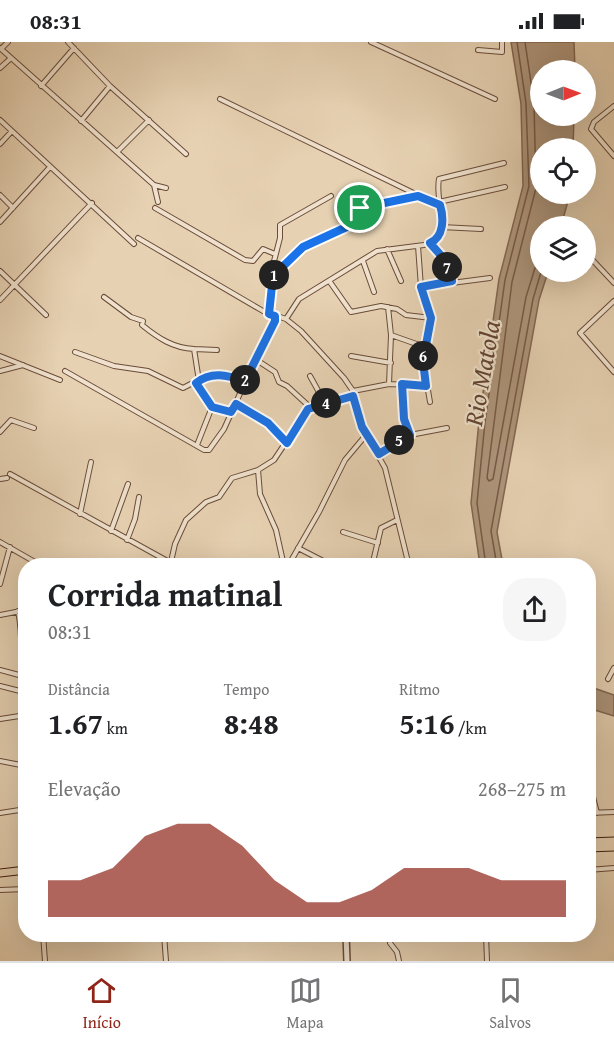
<!DOCTYPE html>
<html lang="pt">
<head>
<meta charset="utf-8">
<style>
  body { margin:0; font-family:"Gentium Book Plus",serif; background:#f6f6f6; color:#202124; height:100vh; display:flex; flex-direction:column; font-size:22px; white-space:nowrap }
  * { box-sizing:border-box; margin:0 }
  p { font-size:20px; color:#757577 }
  .icon { flex:none; width:33px; height:33px; fill:none; stroke:currentColor; stroke-width:2; stroke-linecap:round; stroke-linejoin:round }
  .map { position:relative; flex:1; overflow:hidden }
  .details { position:absolute; left:18px; top:516px; width:578px; height:384px; display:flex; flex-direction:column; background:#fff; border-radius:24px; box-shadow:0 6px 24px #0002 }
  .details>* { flex:none }
  .needle { width:39px; rotate:89deg }
  .tools { position:absolute; left:530px; top:18px; display:grid; gap:12px }
  .tools a { display:grid; place-items:center; width:66px; height:66px; border-radius:50%; background:#fff; box-shadow:0 6px 24px #0002; font-size:30px }
  .pin { position:absolute; display:grid; place-items:center; width:51px; height:51px; color:#fff; margin:-26px; border:3px solid #fff; border-radius:50%; box-shadow:0 2px 6px #0007 }
  .km { position:absolute; width:30px; height:30px; margin:-15px; border-radius:50%; background:#222; color:#fff; font-size:16px; line-height:30px; text-align:center }
  .round { display:grid; place-items:center; flex:none; width:63px; height:63px; border-radius:24px; background:#f6f6f6 }
  .headline { display:flex; align-items:center; justify-content:space-between; height:102px; padding:0 30px }
  h1 { font-size:33px; font-weight:600; line-height:45px }
  .metrics { display:grid; grid-template-columns:repeat(3,1fr); gap:9px; height:102px; padding:6px 30px }
  .metrics div { display:grid; align-content:center }
  .metrics b { font-size:30px; font-weight:600 }
  .metrics small { font-size:16px; font-weight:400 }
  .metrics p { font-size:16px }
  .chart { height:168px; padding:12px 30px }
  .chart p { display:flex; justify-content:space-between }
  .chart svg { width:100%; height:108px; margin-top:6px; fill:#8f2418; opacity:.7 }
  .status { display:flex; justify-content:space-between; align-items:center; height:42px; padding:0 30px; background:#fff; direction:ltr }
  .status svg { height:16px; fill:currentColor }
  .dock { display:flex; justify-content:space-around; align-items:center; height:84px; border-top:2px solid #e0e0e0; background:#fff; font-size:16px; color:#757577 }
  .dock a { display:grid; justify-items:center; gap:3px }
  .dock .selected { color:#8f2418 }
  .map>svg:first-child { display:block }
</style>
</head>
<body>
<div class="status"><b>08:31</b><svg viewBox="0 0 49 12"><path d="M0 12V9h3v3zM5 12V6h3v6zM10 12V3h3v9zM15 12V0h3v12zM26 1h20v11H26zM47 4h2v5h-2z"/></svg></div>
<div class="map">
<svg width="614" height="919" viewBox="0 0 614 919">
  <rect width="100%" height="100%" fill="#e6d1b2"/>
  <filter id="stains"><feTurbulence type="fractalNoise" baseFrequency=".00333" numOctaves="4"/><feColorMatrix values="0 0 0 0 .2 0 0 0 0 .09 0 0 0 0 .02 0 0 0 .5 -.17"/></filter>
  <radialGradient id="worn" r=".72"><stop offset=".6" stop-color="#630" stop-opacity="0"/><stop offset="1" stop-color="#630" stop-opacity=".3"/></radialGradient>
  <path fill="#ae957b" stroke="#826651" stroke-width="1.5" d="M511,0H574L575,28H540V74H574L573,106H540V152H570L561,184H540V230H548L539,258L497,490L503,523H480L471,461L479,379L499,237L523,144L521,62Z
    M588,644L614,653V674L588,666Z"/>
  <g fill="none" stroke-linecap="round" stroke-linejoin="round">
    <path stroke="#775a46" stroke-width="1.5" d="M525,0L534,61L536,146L512,240L487,436L489,439L493,437L526,255L535,226L540,219
      M486,524L477,461L485,380L505,238L529,144L526,61L517,0
      M497,524L491,489L533,257L541,230"/>
    <g stroke="#6a4c39" stroke-width="6">
      <path id="minor" d="M68,0L110,44L186,112
        M371,0L495,57
        M0,6L154,143L166,146
        M1,7L8,0
        M478,8L502,10V0
        M0,26L10,17
        M41,44L74,6
        M220,57L430,159L439,160L505,145
        M614,64L594,80L591,87L614,114
        M0,78L134,202
        M81,79L110,44
        M0,102L12,89
        M117,110L149,78
        M154,143L158,160
        M0,153L13,166
        M155,166L245,218L253,219L263,207L275,212
        M0,180L50,125
        M441,185L481,187
        M138,196L263,269L286,277L301,289L344,336L353,349L362,385L385,426L409,524
        M430,201L444,217L452,239
        M418,204L421,245L431,276L423,319L430,360
        M387,207L401,239
        M585,210L614,241
        M363,219L374,250
        M0,229L46,273
        M273,234L303,205L351,183L349,173L358,171L360,166L419,154
        M330,240L351,270L381,264L397,267L406,273L431,276
        M421,245L490,236
        M104,255L131,275L143,279L142,283C158,296 173,306 194,307
        M0,258L92,161
        M614,259L580,291L614,330
        M388,265L391,293L389,342
        M269,272L273,223L280,196V183L331,154
        M286,277L299,257L377,209L424,203L437,198C448,179 435,157 439,137L504,121
        M391,293L425,305
        M75,310L114,324L148,329L183,346L208,333L218,332L245,339
        M0,314L60,338
        M351,314L391,321
        M255,317L275,330L279,340L287,344L311,366
        M0,329L23,323
        M65,329L204,408H209L224,387L275,274
        M310,334L325,361
        M199,339L194,307L217,308
        M196,341L212,365L231,371
        M402,342L403,371L410,393
        M353,349L389,342L426,344
        M236,362L268,381L287,401
        M0,390L11,378L34,386
        M197,403L212,365
        M379,412L410,393L447,386
        M258,428L260,452L276,488L284,524
        M10,432L171,521
        M0,437L7,436
        M80,472L91,420
        M111,489L128,442
        M343,490L378,501
        M127,498L135,477L139,455
        M0,500L42,524
        M298,506L333,524
        M170,524L175,502L186,478L206,460L219,455L232,436L258,428L274,418L308,367L353,354
        M288,524L319,470L345,418L366,393
        M372,524L381,486L397,478
        M0,542L10,505
        M18,569C26,605 16,639 26,674
        M0,573L26,568
        M0,628L19,633
        M608,637L614,626
        M0,644L20,649
        M0,677L26,673
        M0,719L26,724
        M588,735L597,771
        M0,771L26,767
        M588,771L614,770
        M588,828L614,826
        M23,829L24,848
        M0,848L26,847
        M43,892L45,919
        M164,892L166,919
        M486,892L487,919
        M390,901L397,910L399,919"/>
    </g>
    <g stroke="#6a4c39" stroke-width="8">
      <path id="tertiary" d="M346,892L347,919"/>
    </g>
    <g stroke="#402011" stroke-width="9">
      <path id="trunk" d="M588,800L614,799
        M588,806L614,805
        M0,831L26,828"/>
    </g>
    <use href="#minor" stroke="#efe1cd" stroke-width="4"/>
    <use href="#tertiary" stroke="#efe1cd" stroke-width="5"/>
    <use href="#trunk" stroke="#e6d1b2" stroke-width="7"/>
  </g>
  <g fill="none" stroke-linecap="round" stroke-linejoin="round">
    <g stroke="#fff" stroke-width="12">
      <path id="route" d="M418,154L440,163C444,176 444,195 430,201L444,217L452,239L421,245L431,276L423,319L426,344L402,342L404,377L410,393L379,412L362,385L353,354L308,367L287,401L268,381L236,362L231,370L212,365L196,341C211,329 227,333 245,339L275,279V274L269,272L273,234L303,205L351,183L349,173L358,171L360,166Z"/>
    </g>
    <use href="#route" stroke="#1a73e8" stroke-width="8"/>
  </g>
  <g text-anchor="middle" stroke-width="4.5" stroke-linejoin="round" paint-order="stroke">
    <g font-size="26" font-style="italic" fill="#614331" stroke="#efe1cd">
      <text transform="translate(482 331) rotate(-80)" y="9">Rio Matola</text>
    </g>
  </g>
  <rect width="100%" height="100%" filter="url(#stains)"/>
  <rect width="100%" height="100%" fill="url(#worn)"/>
</svg>
<div class="tools">
<a><svg class="needle" viewBox="-14 -14 28 28"><path d="M0-13l5 13h-10z" fill="#e53935"/><path d="M0 13l5-13h-10z" fill="#757577"/></svg></a>
<a><svg class="icon" aria-label="locate" viewBox="0 0 24 24"><circle cx="12" cy="12" r="6"/><path d="M12 2v4M12 18v4M2 12h4M18 12h4"/></svg></a>
<a><svg class="icon" aria-label="layers" viewBox="0 0 24 24"><path d="M12 4l9 5-9 5-9-5zM3 14l9 5 9-5"/></svg></a>
</div>
<div class="pin" style="left:360px;top:166px;background:#1e9e55"><svg class="icon" aria-label="arrive" viewBox="0 0 24 24"><path d="M6 21V4h12l-3 4 3 4H6"/></svg></div>
<b class="km" style="left:274px;top:233px">1</b>
<b class="km" style="left:245px;top:338px">2</b>
<b class="km" style="left:326px;top:361px">4</b>
<b class="km" style="left:399px;top:398px">5</b>
<b class="km" style="left:423px;top:314px">6</b>
<b class="km" style="left:447px;top:225px">7</b>
<section class="details">
<div class="headline"><div><h1>Corrida matinal</h1><p>08:31</p></div><a class="round"><svg class="icon" aria-label="share" viewBox="0 0 24 24"><path d="M12 15V3M7 8l5-5 5 5M5 13v7h14v-7"/></svg></a></div>
<div class="metrics">
<div><p>Distância</p><b>1.67<small> km</small></b></div>
<div><p>Tempo</p><b>8:48</b></div>
<div><p>Ritmo</p><b>5:16<small> /km</small></b></div>
</div>
<div class="chart"><p><span>Elevação</span>268–275 m</p>
<svg viewBox="0 0 160 44" preserveAspectRatio="none"><path d="M0 44V29L10 29L20 24L30 11L40 6L50 6L60 15L70 29L80 38L90 38L100 33L110 24L120 24L130 24L140 29L150 29L160 29V44z"/></svg>
</div>
</section>
</div>
<nav class="dock">
<a class="selected"><svg class="icon" aria-label="home" viewBox="0 0 24 24"><path d="M3 11l9-7 9 7M6 9v11h12V9"/></svg>Início</a>
<a><svg class="icon" aria-label="map" viewBox="0 0 24 24"><path d="M3 6l6-2 6 2 6-2v14l-6 2-6-2-6 2zM9 4v14M15 6v14"/></svg>Mapa</a>
<a><svg class="icon" aria-label="saved" viewBox="0 0 24 24"><path d="M7 4h10v16l-5-4-5 4z"/></svg>Salvos</a>
</nav>
</body>
</html>
